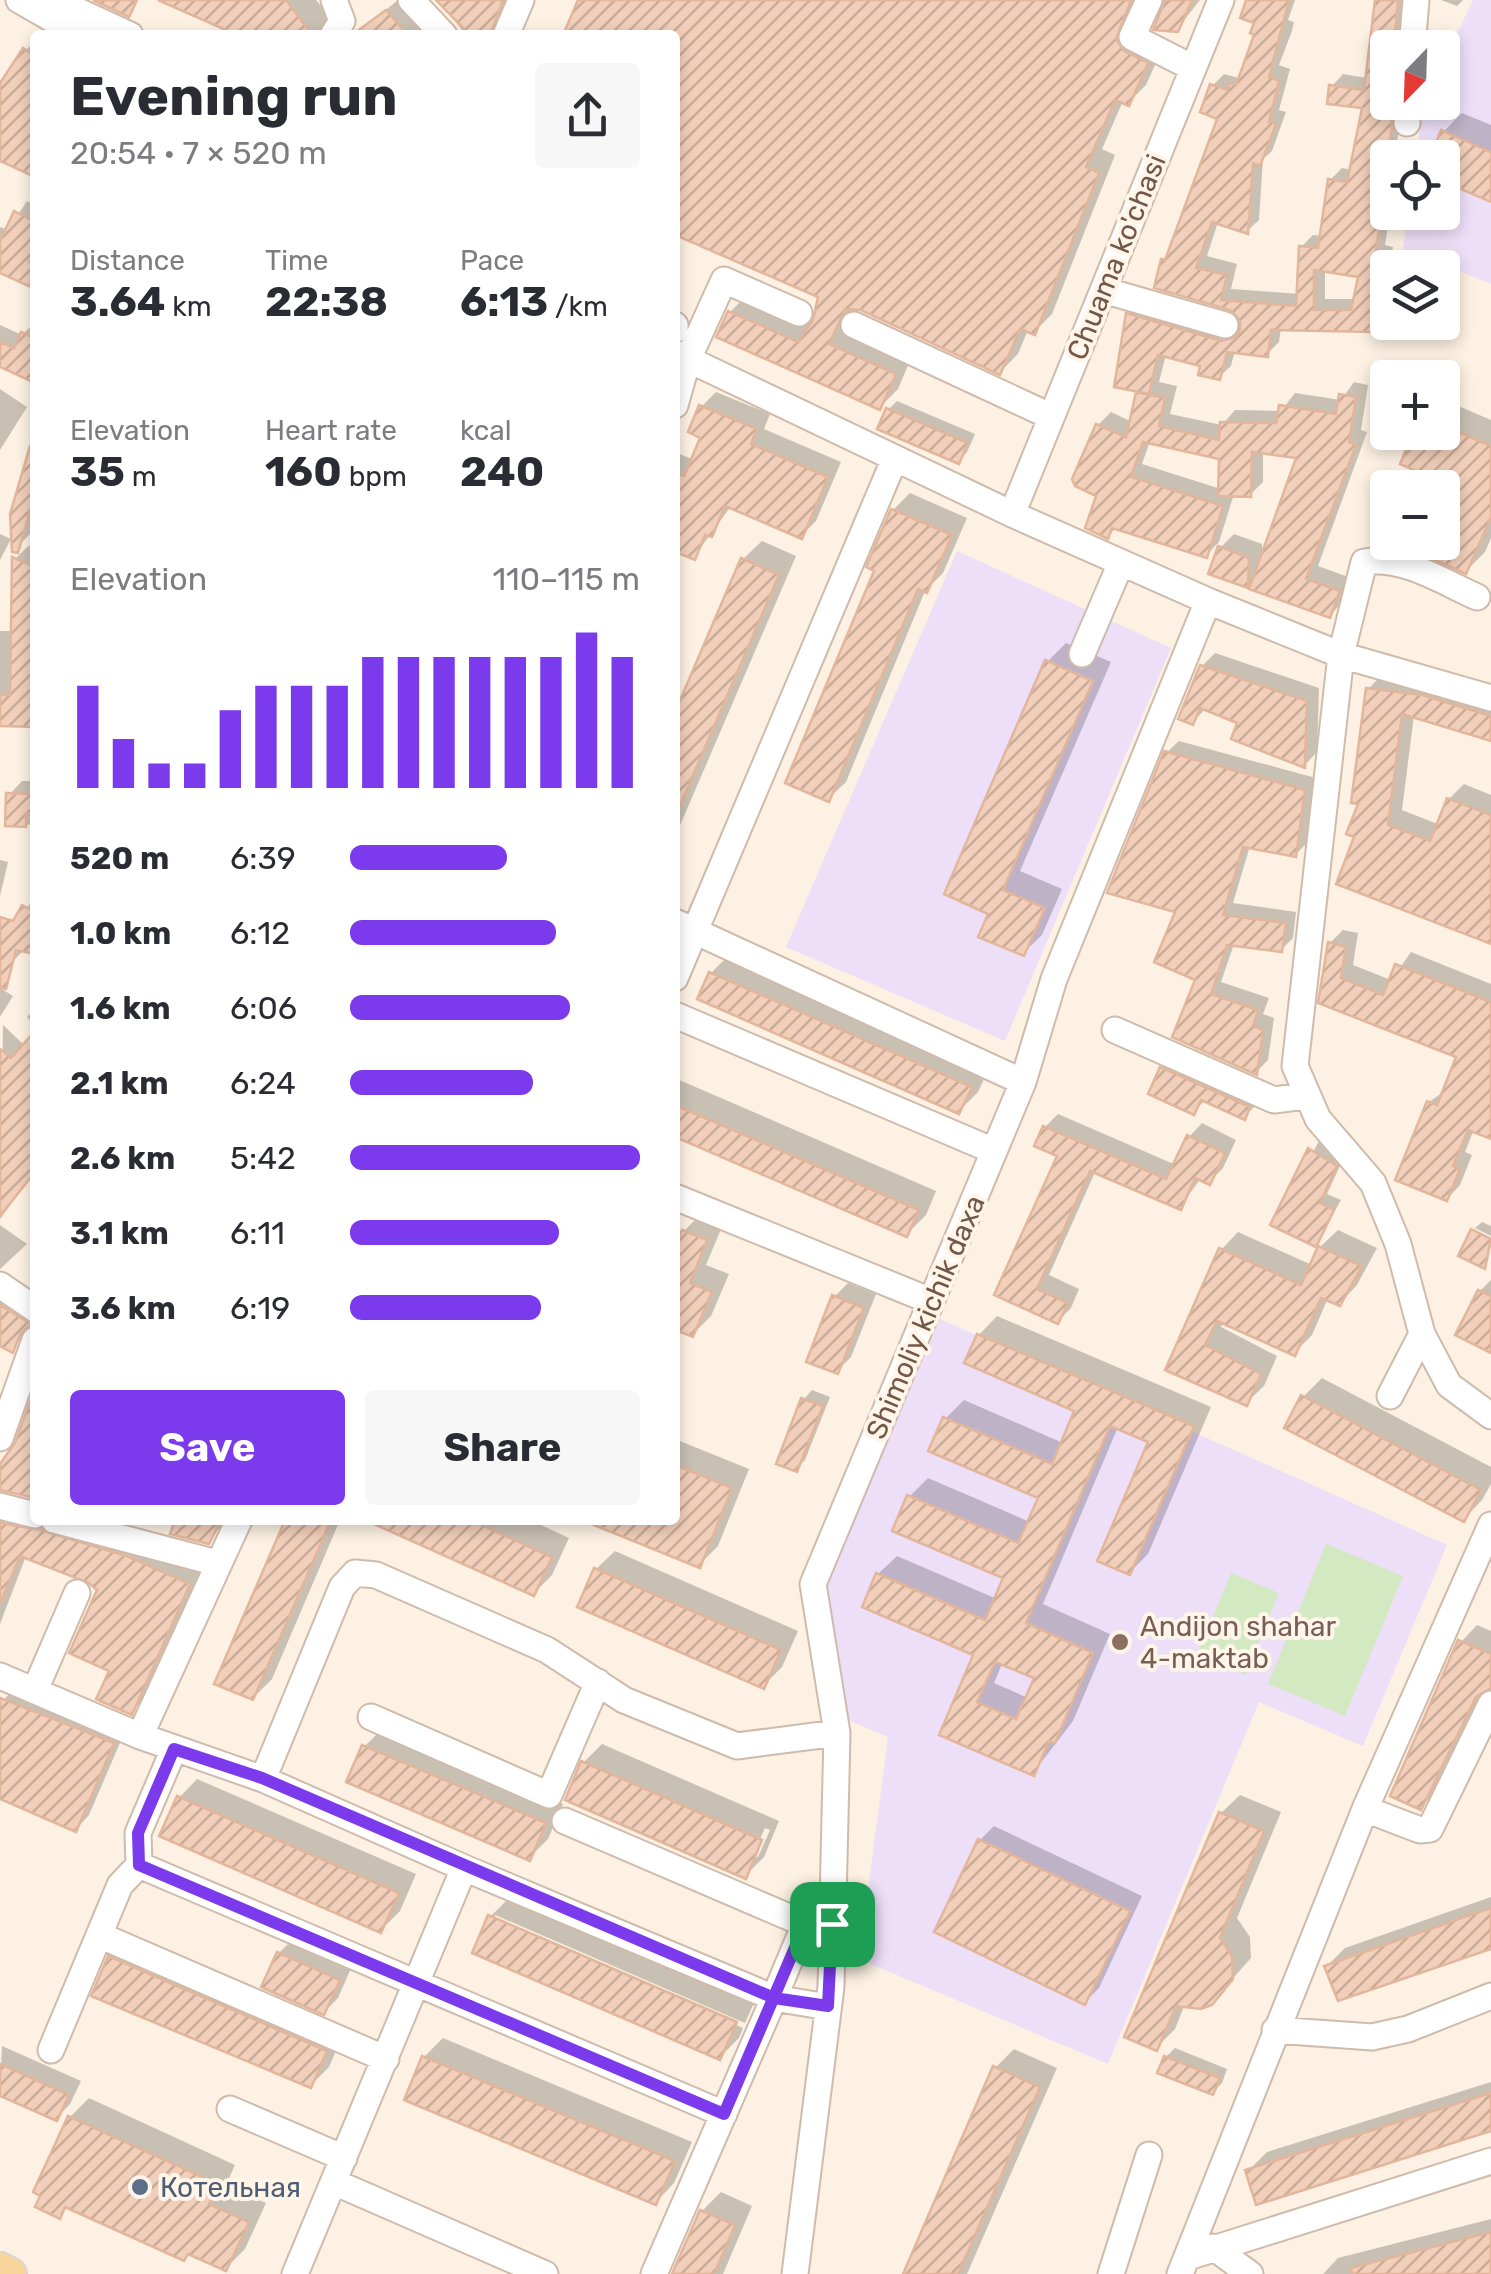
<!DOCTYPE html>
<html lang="en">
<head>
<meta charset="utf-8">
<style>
  body { margin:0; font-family:Rubik,sans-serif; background:#f7f7f7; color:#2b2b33; height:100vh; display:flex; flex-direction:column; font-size:38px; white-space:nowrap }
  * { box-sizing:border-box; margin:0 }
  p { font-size:32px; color:#7c7c81 }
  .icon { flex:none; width:55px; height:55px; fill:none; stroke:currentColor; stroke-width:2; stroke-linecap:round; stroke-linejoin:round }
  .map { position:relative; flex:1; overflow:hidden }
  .details { position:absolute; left:30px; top:30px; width:650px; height:1495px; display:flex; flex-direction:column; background:#fff; border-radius:10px; box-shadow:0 5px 15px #0003 }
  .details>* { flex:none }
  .needle { width:65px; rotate:203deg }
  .fabs { position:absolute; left:1370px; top:30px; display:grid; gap:20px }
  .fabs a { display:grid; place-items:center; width:90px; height:90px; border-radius:10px; background:#fff; box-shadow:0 5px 15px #0003; font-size:50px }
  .pin { position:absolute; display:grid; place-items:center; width:85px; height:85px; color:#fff; margin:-42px; border-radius:20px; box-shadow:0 5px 15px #0006 }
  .round { display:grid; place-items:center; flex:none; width:105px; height:105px; border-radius:10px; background:#f7f7f7 }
  .head { display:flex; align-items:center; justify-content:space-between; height:170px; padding:0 40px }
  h1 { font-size:55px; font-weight:700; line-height:75px }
  .stats { display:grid; grid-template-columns:repeat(3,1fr); gap:15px; height:170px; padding:10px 40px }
  .stats div { display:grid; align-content:center }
  .stats b { font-size:42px; font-weight:700 }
  .stats small { font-size:28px; font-weight:400 }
  .stats p { font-size:28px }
  .chart { height:280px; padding:20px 40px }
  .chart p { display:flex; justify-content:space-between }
  .chart svg { width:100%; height:180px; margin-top:10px; stroke:#7c3aed; stroke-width:6 }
  .button { display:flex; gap:20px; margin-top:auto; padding:20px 40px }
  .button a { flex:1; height:115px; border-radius:10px; background:#7c3aed; color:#fff; font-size:40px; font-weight:700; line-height:115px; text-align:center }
  .button a+a { background:#f7f7f7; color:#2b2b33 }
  ul { padding:0 40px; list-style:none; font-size:32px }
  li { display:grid; grid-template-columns:160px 120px 1fr; align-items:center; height:75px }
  li i { height:25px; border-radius:12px; background:#7c3aed }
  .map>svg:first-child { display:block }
</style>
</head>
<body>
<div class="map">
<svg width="1491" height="2274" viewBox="0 0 1491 2274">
  <defs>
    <pattern id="building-hatch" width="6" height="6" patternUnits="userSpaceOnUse" patternTransform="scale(2.5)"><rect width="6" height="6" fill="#f1cfba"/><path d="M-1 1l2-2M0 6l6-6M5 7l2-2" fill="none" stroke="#c8ab99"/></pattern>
  </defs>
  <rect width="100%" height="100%" fill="#fcf1e2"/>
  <path fill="#eedff8" d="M1473,0H1491V284L1403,249L1408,213L1442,212V158L1416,157L1424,103L1442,102L1443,63Z
    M957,551L1171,648L1005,1041L786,947Z
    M940,1319L1447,1545L1363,1746L1259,1702L1108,2064L859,1959L888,1737L846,1719L825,1583Z"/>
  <path fill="#d2e9c1" d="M1326,1544L1403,1576L1345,1716L1268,1684Z
    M1231,1573L1279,1593L1245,1675L1197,1655Z"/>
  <path fill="#0003" fill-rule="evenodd" d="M164,0H316L331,18L315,35H240Z
    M398,0H410L460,35H355Z
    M439,0H514L508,35H461L462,30Z
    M580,0H1139L1136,29L1164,45L1146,85L1128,103L1123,101L1102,149L1115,155L1052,314L1034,332L1028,330L1018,354L1000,372L854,307L845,326L912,356L898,389L880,407L730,312L748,294L814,323L820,296L675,233V35H566Z
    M1167,0H1200L1177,29Z
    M1249,0H1295L1288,20L1294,22L1292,31L1279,65L1290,69L1279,110L1286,112L1272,151L1263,159L1259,220L1247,231L1218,222L1207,256L1237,264L1231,289L1299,294L1301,247L1313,235L1322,236L1330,180L1342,168L1352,170L1365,106L1332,86L1343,74L1367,78L1375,0H1410L1407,48H1388V102H1404L1394,158H1388L1390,212L1385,245L1393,247L1384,287V317L1372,329L1281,328L1279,342L1267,354L1235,350L1231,366L1219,377L1203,364L1166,354L1159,382L1177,386L1170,414L1222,425L1235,410L1281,411L1295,393L1341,400L1354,382L1368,385L1361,430L1367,432L1318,566L1351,578L1342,603L1329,616L1255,578L1248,586L1220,548L1234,534L1262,544V557L1299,456L1263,451V482L1250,495L1234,494L1219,542L1206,555L1117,527L1108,536L1099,495L1098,425L1111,412L1132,422L1141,390L1128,315L1140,303L1235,330L1243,328V319L1163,260L1170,253L1220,117L1213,85L1224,74L1239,78L1257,33ZM1325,269L1361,275L1356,299H1325ZM1150,441L1221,457V489L1142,464Z
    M1441,0H1463L1457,6Z
    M35,39V174L0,162V80L3,82Z
    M1462,113L1491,125V199L1443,132Z
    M27,201L35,205V286L0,270V227L8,230Z
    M35,322V380L0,364V325L22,335Z
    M0,389L27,407L0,450Z
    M716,392L770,414L764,429L841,462L816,521L801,536L731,506L694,557L675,549V452L694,460L704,436L702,406Z
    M1442,399L1491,420V538L1485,552L1466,571L1442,542L1457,486L1442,432Z
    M897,401L975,434L967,452L958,461L888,410Z
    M35,437V517L30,534L18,546L16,502Z
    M910,493L967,518L943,573L925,591L846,782L828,799L893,510Z
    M0,534L11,539L0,560Z
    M762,541L796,556L675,837V718L743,559Z
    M28,546L35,548V825L8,824L9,795L22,781H31L33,724H0V631H14L15,559Z
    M1066,643L1111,662L1020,871L1062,889L1042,935L1023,953L992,912L1047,662Z
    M1215,653L1319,688L1317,752L1305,765L1241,721L1206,708L1193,722L1202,666Z
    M1383,674L1491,697V739L1414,715L1402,810L1440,825L1449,799L1464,784L1491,795V942L1358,836L1368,689Z
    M1179,741L1316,778L1307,843L1295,855L1250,846L1233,903L1296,912L1293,938L1281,950L1234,944L1221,982L1269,998L1263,1014L1274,1018L1268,1060L1256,1072L1198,978L1179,911L1166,753Z
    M0,860L8,862L0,896Z
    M35,896V952L25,949L12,962L0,959V949Z
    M1343,930L1358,933L1353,965L1391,980L1411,952L1491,984V1136L1474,1129L1465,1152L1472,1155L1460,1185L1447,1199L1429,1102L1446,1090L1459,1056L1321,1001L1330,943Z
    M730,954L989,1068L978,1092L959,1111L711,973Z
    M0,988L13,996L0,1017Z
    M35,1009V1026L27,1017Z
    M3,1025L25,1046L35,1035V1171L0,1219Z
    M1176,1055L1258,1103L1244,1117L1206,1099L1194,1112L1162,1069Z
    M677,1079L936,1191L926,1215L907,1234L675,1134Z
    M1058,1114L1176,1165L1189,1137L1202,1123L1236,1140L1223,1168L1209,1182L1201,1178L1180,1207L1096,1170L1049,1275L1079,1289L1071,1308L1058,1321L998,1294L1060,1155L1045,1127Z
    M1319,1141L1344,1157L1327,1194L1341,1200L1316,1244L1274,1224Z
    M702,1213L724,1222L706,1265L729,1274L711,1316L693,1334L675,1327V1252L684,1231Z
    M1482,1222L1491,1226V1236L1475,1228Z
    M0,1225L27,1244L0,1269Z
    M1338,1230L1377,1248L1357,1285L1340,1303L1328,1298L1312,1335L1294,1353L1224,1321L1221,1327L1277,1356L1264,1386L1246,1403L1168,1369L1221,1250L1238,1232L1312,1265L1320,1247Z
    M1491,1280V1351L1480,1291Z
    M848,1283L876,1294L851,1357L837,1371L834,1297Z
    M0,1300L35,1317L13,1350L0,1325Z
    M997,1316L1211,1407L1148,1554L1130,1572L1151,1440L1118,1427L1043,1604L1110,1634L1073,1721L1033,1773L942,1734L976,1653L878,1574L897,1556L997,1599L1007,1577L909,1497L928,1478L1030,1522L1041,1496L945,1419L964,1400L1063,1443L1078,1409L979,1335ZM1003,1662L1037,1677L1028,1698L994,1683Z
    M1322,1378L1491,1467V1484L1482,1500L1464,1519L1303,1397Z
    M812,1390L830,1397L805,1460L796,1469L804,1399Z
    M675,1439L749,1469L718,1546L699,1565L589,1520H675Z
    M0,1499L202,1570L145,1698L131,1712L112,1670L100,1590L85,1576H71L26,1556L0,1624Z
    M178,1520H226L209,1541Z
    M288,1520H340L272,1679L253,1698Z
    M371,1520H530L569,1538L552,1575L534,1593Z
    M615,1551L798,1631L782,1667L763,1686L596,1569Z
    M1477,1625L1491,1631V1686L1437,1791L1420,1808L1461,1642Z
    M17,1687L126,1729L89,1815L76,1829L0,1796V1703Z
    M383,1728L563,1804L548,1839L529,1858L364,1747Z
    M602,1744L779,1821L764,1857L745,1876L583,1763ZM765,1828L770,1830L758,1857H752Z
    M197,1779L416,1874L400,1911L381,1930L179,1798Z
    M1240,1795L1281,1812L1237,1918L1250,1937L1251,1958L1211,2003L1185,2004L1175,2029L1156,2048L1221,1813Z
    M994,1826L1142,1896L1099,1988L1085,2002L980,1840Z
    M1491,1897V1946L1327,1966L1345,1948Z
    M509,1898L754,2003L745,2023L495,1915V1921L743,2028L739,2038L720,2057L475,1952L490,1917Z
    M129,1939L344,2032L329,2067L311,2085L110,1958Z
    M293,1939L352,1966L338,1998L324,2012L279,1953Z
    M443,2038L692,2142L674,2183L656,2202L424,2057Z
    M2,2046L81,2081L70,2104L57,2118L0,2093Z
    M1175,2048L1227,2069L1222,2083L1213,2092L1166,2057Z
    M1014,2049L1057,2068L967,2274H905L995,2068Z
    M1491,2082V2128L1248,2171L1267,2152Z
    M89,2098L235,2165L226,2185L266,2203L245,2249L226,2268L69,2206L59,2216L70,2117Z
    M721,2192L752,2206L723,2274H674L702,2211Z
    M1491,2219V2274H1323L1338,2258Z"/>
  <path fill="url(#building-hatch)" stroke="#e3b59b" stroke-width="2.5" fill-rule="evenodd" d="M93,0H137L129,17Z
    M158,0H286L312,35H237Z
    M436,0H503L490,35H460L464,29Z
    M578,0H1131L1116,39L1124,51L1148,63L1129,106L1115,100L1086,167L1099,173L1035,335L1020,329L1000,375L861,310L845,309L829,344L896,374L880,410L716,337L728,311L798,342L813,320L818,297L675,235V35H563Z
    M1165,0H1192L1178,32L1153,30Z
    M1246,0H1289L1269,77L1279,81L1269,122L1276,124L1260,166L1253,163L1248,234L1212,222L1196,268L1227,275L1221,300L1296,306L1299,246L1318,248L1328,179L1347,182L1362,108L1327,104L1329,85L1364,90L1375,0H1398L1394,48H1388L1392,128L1381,187L1385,188L1375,257L1383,258L1373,301V332L1271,330L1268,357L1227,352L1220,380L1198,375L1200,366L1158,355L1149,394L1114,387L1126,313L1221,341L1236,337L1240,330V320L1230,310L1154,288L1161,259L1165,260L1217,119L1200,112L1210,84L1228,90L1230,83L1236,85L1254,35L1250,33L1254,23L1240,18ZM1314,270L1358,277L1351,310H1314Z
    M386,10L408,35H352Z
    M23,48L35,56V177L0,161V83Z
    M1441,130L1491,152V202L1442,181V158H1430Z
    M14,211L35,222V248L29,262L35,265V289L0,273V241Z
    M21,332L35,338V383L0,367V342L14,348Z
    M1136,392L1165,398L1159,426L1219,440L1220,422L1276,423L1279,405L1336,414L1339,394L1356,397L1349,442L1356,445L1306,579L1340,591L1330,618L1249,589L1296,458L1252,452L1251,497L1218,496L1219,459L1143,442L1131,477L1223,506L1207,558L1112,528L1108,539L1085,528L1096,496L1075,486L1072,479L1096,424L1126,437Z
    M699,405L757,429L751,444L828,477L802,539L725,506L712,537L705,535L695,560L675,552V472L684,476L700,438L688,432Z
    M886,408L968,443L959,464L877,429Z
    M1442,425L1491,446V517L1466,574L1424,555L1430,542H1442V512L1453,487L1400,464L1413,432H1442Z
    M30,446L35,447V493L18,553L12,552L10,514Z
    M891,509L952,535L927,593L918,589L829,802L785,783L874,571L866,567Z
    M1218,546L1249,558L1248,588L1208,574Z
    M12,557L35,567V727L0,726V695H10Z
    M741,558L779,575L675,817V712Z
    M1045,660L1093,681L1003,890L1045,908L1024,956L978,937L988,914L944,894Z
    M1200,665L1307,701L1305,768L1231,739L1237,723L1200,708L1193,725L1178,719Z
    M1366,688L1422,695L1491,716V741L1402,714L1388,825L1430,841L1447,798L1491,815V944L1336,884L1354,837L1346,834L1358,804L1351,803Z
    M1164,751L1305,790L1296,857L1243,847L1223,915L1286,923L1282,952L1227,945L1211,994L1258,1010L1253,1026L1263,1030L1257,1075L1172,1037L1195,980L1154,962L1175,912L1107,893Z
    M6,793L35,794V814L26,813V827L5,826Z
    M22,905L35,912V954L16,950L6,989L0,988V917L13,921Z
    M1328,942L1346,947L1341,978L1383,995L1395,964L1491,1002V1139L1468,1130L1453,1166L1460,1169L1447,1201L1395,1180L1427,1101L1437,1105L1456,1057L1318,1003Z
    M709,972L972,1087L959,1114L697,999Z
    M35,1031V1172L0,1216V1049L11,1058Z
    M1160,1067L1250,1107L1245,1120L1201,1100L1194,1115L1148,1094Z
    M675,1105L919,1210L907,1237L675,1137Z
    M1043,1126L1166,1179L1187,1135L1225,1153L1210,1185L1195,1178L1181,1210L1090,1171L1037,1289L1068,1303L1058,1324L994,1295L1057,1156L1034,1146Z
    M1308,1148L1337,1166L1320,1203L1334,1210L1316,1247L1270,1225Z
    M1471,1229L1491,1239L1485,1269L1458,1256Z
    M682,1230L707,1240L690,1283L712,1292L693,1337L675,1330V1248Z
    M1318,1246L1362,1266L1340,1306L1321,1298L1295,1356L1217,1321L1205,1345L1261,1374L1247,1406L1165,1370L1219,1248L1301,1285Z
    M1478,1290L1491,1296V1353L1455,1335Z
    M832,1295L864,1308L838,1374L806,1362Z
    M0,1305L31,1324L20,1334L13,1353L0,1346Z
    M977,1334L1194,1426L1130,1575L1097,1561L1148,1442L1110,1426L1026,1623L1093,1653L1055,1743L1049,1741L1034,1776L939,1735L973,1655L862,1607L876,1573L985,1620L1003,1578L892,1531L907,1495L1018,1543L1038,1498L928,1451L943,1417L1052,1464L1074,1411L964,1363ZM995,1662L1034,1678L1016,1719L977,1702Z
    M35,1388V1498L0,1490V1464L15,1443Z
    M1301,1395L1481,1490L1464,1522L1284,1428Z
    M801,1398L823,1406L797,1472L776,1464Z
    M675,1465L732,1488L700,1568L584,1521L675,1520Z
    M175,1520H221L209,1544L170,1534Z
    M285,1520H331L253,1700L214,1684Z
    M365,1520H470L552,1557L534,1596Z
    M0,1523L41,1530L129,1557L190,1584L132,1715L96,1699L109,1671L69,1653L97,1590L89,1583L20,1556L0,1603Z
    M594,1568L781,1650L764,1689L577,1607Z
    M1458,1640L1491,1654V1688L1476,1697L1421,1810L1390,1796Z
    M0,1698L114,1743L76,1832L0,1799Z
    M362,1745L546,1823L530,1861L346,1782Z
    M581,1761L762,1840L746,1879L565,1800Z
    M177,1796L399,1893L381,1933L159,1836Z
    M1219,1812L1264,1831L1220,1938L1232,1956L1233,1979L1212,2005L1201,2009L1176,2006L1157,2051L1124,2037Z
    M978,1839L1130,1911L1085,2005L934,1932Z
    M1491,1908V1949L1338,2001L1324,1966Z
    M488,1915L737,2022L720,2060L472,1953Z
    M277,1952L340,1980L324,2015L261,1987Z
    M108,1956L327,2051L311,2088L91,1996Z
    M422,2056L675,2161L656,2205L404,2100Z
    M1164,2056L1220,2078L1213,2095L1157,2073Z
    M0,2064L69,2095L57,2121L0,2096Z
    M993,2066L1040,2087L958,2274H903Z
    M1491,2093V2131L1256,2205L1245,2170Z
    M68,2116L218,2184L209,2204L249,2222L226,2271L188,2254L184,2261L65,2207L60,2219L35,2207L40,2196L33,2192Z
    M700,2210L735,2225L714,2274H672Z
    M1491,2232V2274H1352L1351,2268Z"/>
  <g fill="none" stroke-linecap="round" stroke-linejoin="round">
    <g stroke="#cfbbac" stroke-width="29">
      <path id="minor" d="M19,0L80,35
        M54,0L130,35
        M411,0L444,35
        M1149,0L1132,37L1193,68
        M333,35L342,21L334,0
        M506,35L521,0
        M1412,48L1416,0
        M1407,123L1408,102
        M1103,290L1225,325
        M675,325V330
        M854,325L1050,416
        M675,353L1012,514L1208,601L1054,979L1023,1082L813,1584L837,1733L831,1987L795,2274
        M675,405L688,359L724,280L799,313
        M1012,514L1221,0
        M1477,597C1441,581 1404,556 1364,562L1341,655L1295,1066L1318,1119L1373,1183L1398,1244L1422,1334L1449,1385L1491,1416
        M1208,601L1341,655L1491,698
        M1082,654L1121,563
        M675,922L1023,1082
        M675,978L895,458
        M675,1015L994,1151
        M1115,1030L1274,1100L1305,1096
        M675,1197L931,1301
        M0,1285L35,1309
        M1390,1396L1422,1334
        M0,1438L35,1340
        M0,1506L35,1515
        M54,1520L217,1563
        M239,1520L140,1736L263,1779L464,1868L295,2274
        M0,1676L140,1736
        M35,1690L77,1593
        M371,1717L549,1795L598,1682
        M174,1749L138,1833L139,1865L724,2114
        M263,1779L342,1587L355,1573L376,1575L547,1650L624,1700L737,1746L837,1733
        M1365,1809L1420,1830L1430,1829L1491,1704
        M464,1868L774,1998L805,1924L565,1821
        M99,1935L386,2059
        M1275,2030L1372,2037L1408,2029L1491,1996
        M51,2050L120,1885L139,1865
        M230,2109L344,2158
        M334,2182L545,2274
        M1213,2247L1250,2274
        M1188,2257L1491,2161
        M654,2274L774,1998L828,2007
        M1111,2274L1149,2155
        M1180,2274L1365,1809L1491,1525"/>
    </g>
    <g stroke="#dbd3d0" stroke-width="36">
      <path id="major" d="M0,2269L10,2274"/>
    </g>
    <use href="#minor" stroke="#fff" stroke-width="25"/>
    <use href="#major" stroke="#fad59b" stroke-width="32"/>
  </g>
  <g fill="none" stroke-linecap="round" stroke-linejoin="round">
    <g stroke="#fff" stroke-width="20">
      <path id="route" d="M832,1924H805L724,2114L139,1865L138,1833L174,1749L262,1778L774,1998L828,2006L832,1924"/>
    </g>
    <use href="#route" stroke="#7c3aed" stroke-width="12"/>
  </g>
  <circle fill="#8d6e63" stroke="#fff5e8" stroke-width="4" cx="1120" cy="1642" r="10"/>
  <circle fill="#5c6f8a" stroke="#fff5e8" stroke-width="4" cx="140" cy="2187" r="10"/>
  <g text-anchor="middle" stroke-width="8" stroke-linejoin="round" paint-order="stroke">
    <g font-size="28" fill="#735749" stroke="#fff5e8">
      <text transform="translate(1116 257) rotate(-68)" y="10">Chuama ko'chasi</text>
      <text transform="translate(925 1317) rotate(-67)" y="10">Shimoliy kichik daxa</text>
    </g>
    <g font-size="28" fill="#785e54" stroke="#fff5e8" text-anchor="start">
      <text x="1140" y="1636">Andijon shahar<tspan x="1140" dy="32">4-maktab</tspan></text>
    </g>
    <g font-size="28" fill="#4e5e75" stroke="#fff5e8" text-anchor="start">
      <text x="160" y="2197">Котельная</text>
    </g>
  </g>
</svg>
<div class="fabs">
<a><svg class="needle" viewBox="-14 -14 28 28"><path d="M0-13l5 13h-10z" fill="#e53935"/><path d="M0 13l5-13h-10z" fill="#7c7c81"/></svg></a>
<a><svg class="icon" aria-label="locate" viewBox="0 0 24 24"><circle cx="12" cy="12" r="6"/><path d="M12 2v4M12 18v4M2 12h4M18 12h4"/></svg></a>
<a><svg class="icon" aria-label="layers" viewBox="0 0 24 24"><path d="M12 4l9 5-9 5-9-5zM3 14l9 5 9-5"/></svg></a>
<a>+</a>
<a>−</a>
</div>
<div class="pin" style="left:832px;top:1924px;background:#1e9e55"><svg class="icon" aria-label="arrive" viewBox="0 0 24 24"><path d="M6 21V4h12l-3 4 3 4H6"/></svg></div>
<section class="details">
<div class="head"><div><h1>Evening run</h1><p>20:54 · 7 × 520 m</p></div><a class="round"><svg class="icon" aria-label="share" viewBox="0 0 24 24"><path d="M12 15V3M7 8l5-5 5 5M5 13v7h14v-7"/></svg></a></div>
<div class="stats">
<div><p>Distance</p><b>3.64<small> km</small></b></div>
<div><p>Time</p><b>22:38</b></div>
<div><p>Pace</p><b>6:13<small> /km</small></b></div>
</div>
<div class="stats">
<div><p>Elevation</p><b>35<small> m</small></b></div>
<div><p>Heart rate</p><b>160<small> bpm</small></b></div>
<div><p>kcal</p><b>240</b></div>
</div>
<div class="chart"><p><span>Elevation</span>110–115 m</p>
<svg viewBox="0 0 160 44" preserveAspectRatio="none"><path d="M5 44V19M15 44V32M25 44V38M35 44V38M45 44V25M55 44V19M65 44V19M75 44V19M85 44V12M95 44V12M105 44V12M115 44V12M125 44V12M135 44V12M145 44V6M155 44V12"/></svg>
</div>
<ul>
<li><b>520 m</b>6:39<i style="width:54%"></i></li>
<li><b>1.0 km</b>6:12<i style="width:71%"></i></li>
<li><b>1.6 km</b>6:06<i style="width:76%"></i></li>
<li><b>2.1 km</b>6:24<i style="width:63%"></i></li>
<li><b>2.6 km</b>5:42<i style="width:100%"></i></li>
<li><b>3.1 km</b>6:11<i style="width:72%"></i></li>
<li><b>3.6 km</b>6:19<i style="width:66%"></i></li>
</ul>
<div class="button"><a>Save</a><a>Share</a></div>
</section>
</div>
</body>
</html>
